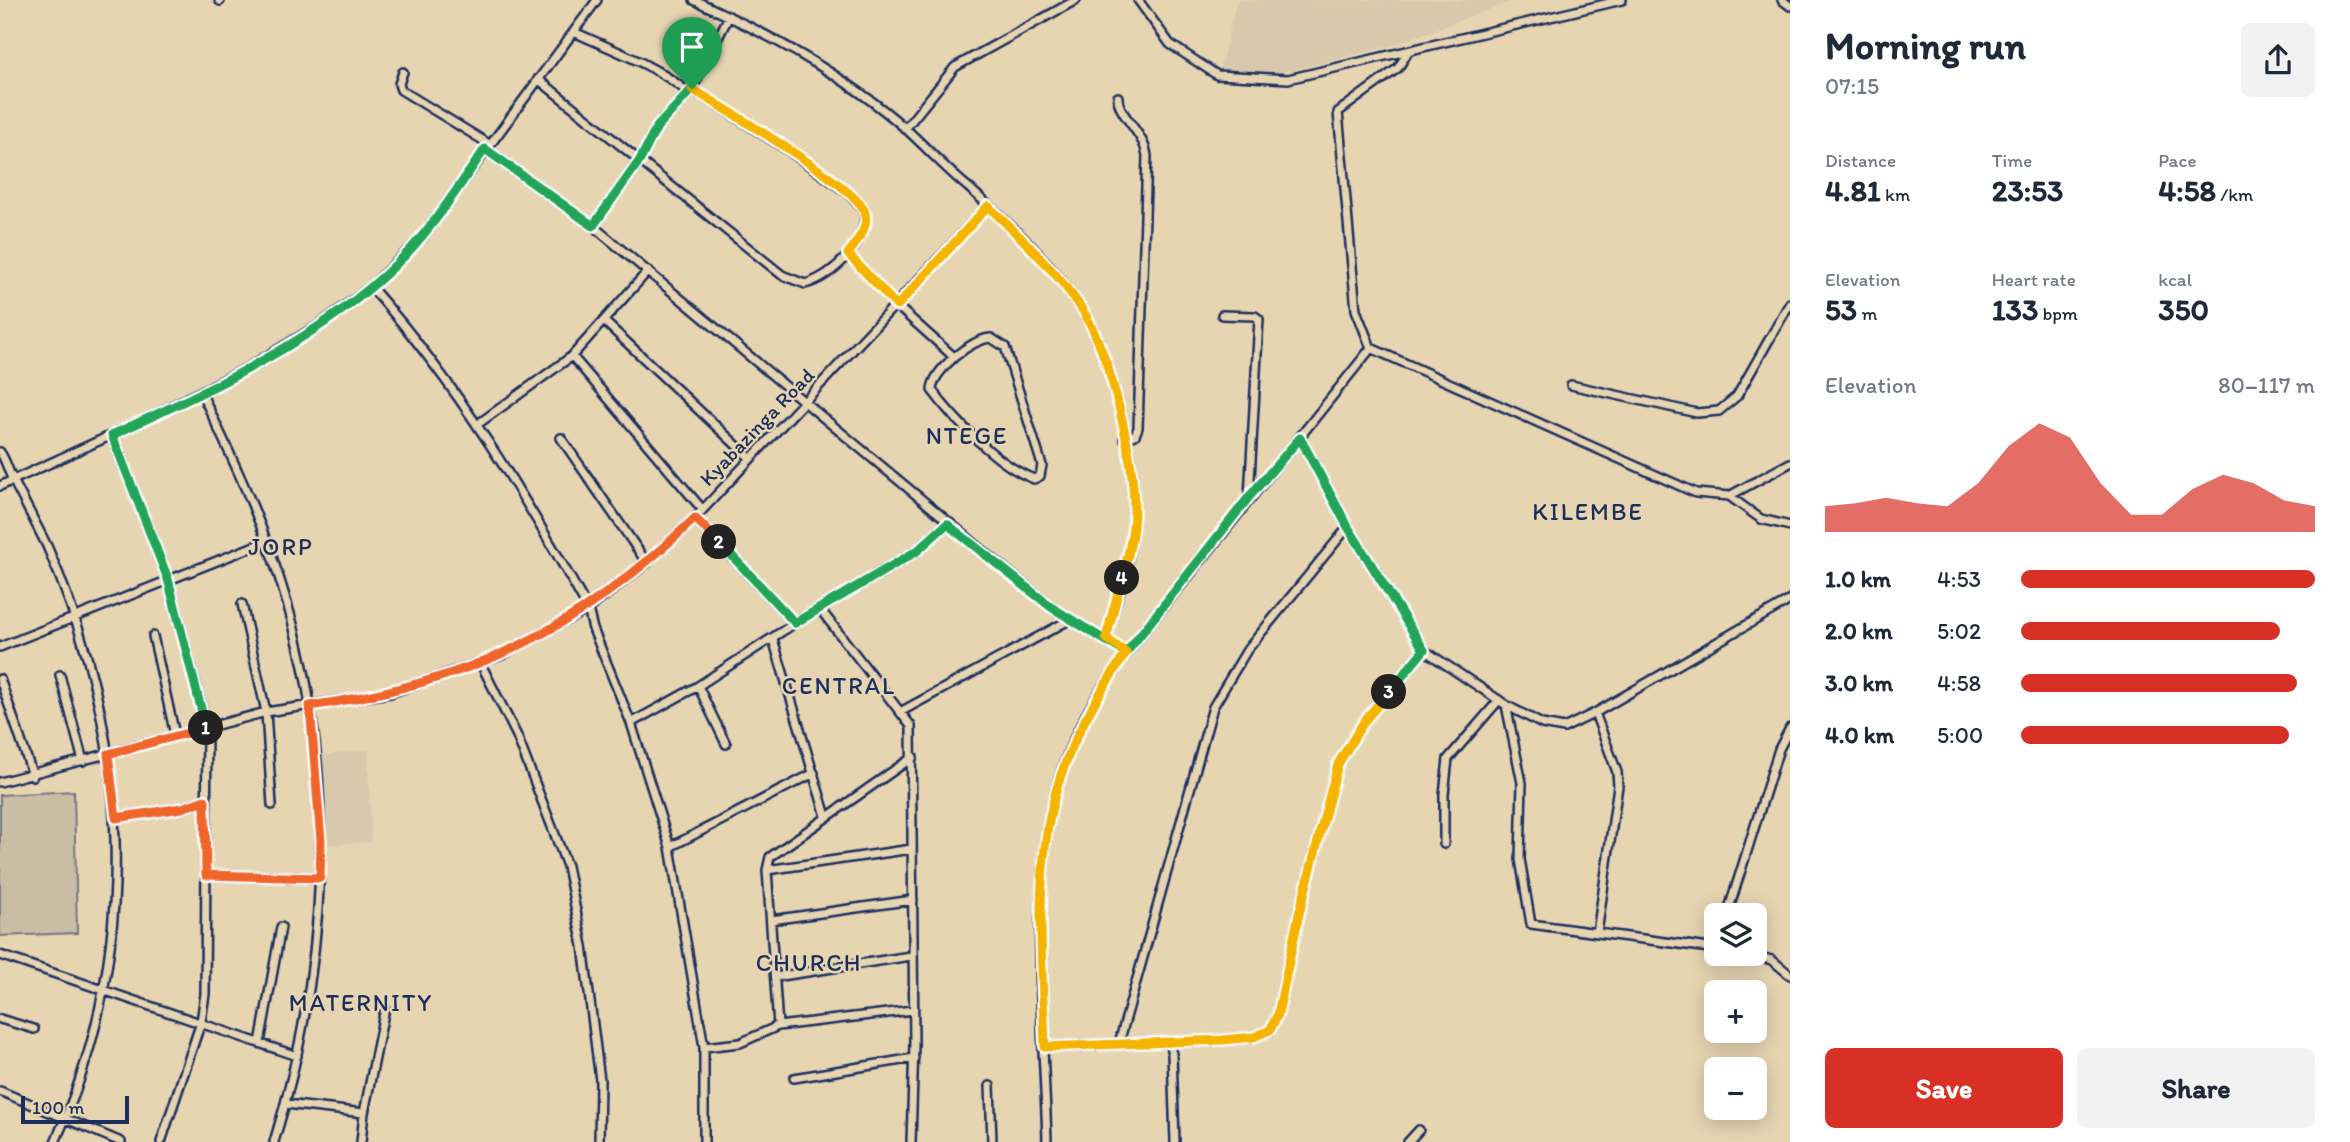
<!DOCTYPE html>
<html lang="en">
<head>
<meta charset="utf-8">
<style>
  body { margin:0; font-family:Itim,sans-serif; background:#f2f2f3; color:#1f2937; height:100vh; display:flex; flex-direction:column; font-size:26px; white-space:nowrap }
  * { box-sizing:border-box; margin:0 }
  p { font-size:23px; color:#747a83 }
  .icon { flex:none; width:38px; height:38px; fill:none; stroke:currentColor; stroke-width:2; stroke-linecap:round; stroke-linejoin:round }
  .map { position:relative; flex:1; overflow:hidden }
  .details { display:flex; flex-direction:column; background:#fff; width:560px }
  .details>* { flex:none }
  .fabs { position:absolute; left:1704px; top:903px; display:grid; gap:14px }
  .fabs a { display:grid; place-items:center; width:63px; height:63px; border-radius:10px; background:#fff; box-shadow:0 4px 18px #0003; font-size:35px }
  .scale { position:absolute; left:21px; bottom:18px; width:108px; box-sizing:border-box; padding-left:7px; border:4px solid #1b2f5e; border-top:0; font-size:19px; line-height:24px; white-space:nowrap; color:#1b2f5e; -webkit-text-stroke:5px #e7d5b2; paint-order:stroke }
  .pin { position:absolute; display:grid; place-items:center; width:60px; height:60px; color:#fff; margin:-72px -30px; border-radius:50% 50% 50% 0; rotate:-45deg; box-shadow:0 0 7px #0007 }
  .pin .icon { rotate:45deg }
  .km { position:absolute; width:35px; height:35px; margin:-18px; border-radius:50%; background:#222; color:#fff; font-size:19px; line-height:35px; text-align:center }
  .round { display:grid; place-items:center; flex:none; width:74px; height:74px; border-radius:10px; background:#f2f2f3 }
  .overview { display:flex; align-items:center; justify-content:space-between; height:119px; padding:0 35px }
  h1 { font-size:38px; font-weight:700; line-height:52px }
  .metrics { display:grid; grid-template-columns:repeat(3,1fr); gap:10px; height:119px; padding:7px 35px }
  .metrics div { display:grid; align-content:center }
  .metrics b { font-size:30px; font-weight:700 }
  .metrics small { font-size:19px; font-weight:400 }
  .metrics p { font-size:19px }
  .chart { height:196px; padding:14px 35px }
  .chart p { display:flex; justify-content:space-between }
  .chart svg { width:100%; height:126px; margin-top:7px; fill:#d93025; opacity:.7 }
  .action { display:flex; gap:14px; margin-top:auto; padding:14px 35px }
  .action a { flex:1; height:80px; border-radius:10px; background:#d93025; color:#fff; font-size:28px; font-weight:700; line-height:80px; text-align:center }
  .action a+a { background:#f2f2f3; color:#1f2937 }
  ul { padding:0 35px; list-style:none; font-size:23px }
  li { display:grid; grid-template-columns:112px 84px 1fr; align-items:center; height:52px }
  li i { height:18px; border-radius:9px; background:#d93025 }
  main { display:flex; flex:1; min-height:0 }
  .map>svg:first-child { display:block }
</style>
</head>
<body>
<main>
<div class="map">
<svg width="1790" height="1142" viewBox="0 0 1790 1142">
  <rect width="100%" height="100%" fill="#e7d5b2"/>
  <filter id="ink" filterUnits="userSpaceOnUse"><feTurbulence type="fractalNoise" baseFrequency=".0143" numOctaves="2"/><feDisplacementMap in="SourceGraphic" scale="14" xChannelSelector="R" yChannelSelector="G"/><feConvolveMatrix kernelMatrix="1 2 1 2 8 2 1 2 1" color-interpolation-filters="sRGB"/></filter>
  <g filter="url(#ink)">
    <path fill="#d8c9ac" d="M1237,0H1515L1393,45L1290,71L1218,76Z
      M368,750L371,842L327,845L321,755Z"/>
    <path fill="#cabda6" stroke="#727682" stroke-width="2" d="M74,791L77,933L0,936V795Z"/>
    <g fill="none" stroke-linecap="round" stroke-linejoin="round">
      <g stroke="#1b2f5e" stroke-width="12">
        <path id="minor" d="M219,0L220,1
          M694,0C768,34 845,75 906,129C927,148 946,169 968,187C1008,223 1055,264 1083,311C1112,361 1134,451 1134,509C1134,553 1117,597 1106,638
          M1138,0L1170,44L1217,75L1288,79L1622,0
          M1782,0L1790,6
          M574,32C613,50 655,65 688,92
          M403,72L399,84L401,90L489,144
          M538,79L782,275L805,284C833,277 870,240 864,210L847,192L791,152L692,89
          M1118,97C1118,116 1144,132 1147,156L1138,428L1135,435L1124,439
          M905,129L955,67L1076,0
          M485,149L593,226L1051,607L1126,653
          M593,226L640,160L657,127L692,89L729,16
          M848,254L897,306L954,357
          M371,287C458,385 524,495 588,609L593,629L631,723L670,847L704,1047V1142
          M1222,315L1255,316L1259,319L1249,497
          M605,322L750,458
          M991,338L1005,347L1042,465L1040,476L1034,479C1000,467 953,419 932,390C933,370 971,339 991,338Z
          M1371,348L1356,310L1338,112L1398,68L1408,52
          M572,356L702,509
          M1571,385L1697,413L1719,411L1737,396L1790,303
          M201,392C234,461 266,530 287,603C339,778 327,969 274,1142
          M478,424L572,356L648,271
          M112,435L168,579L207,728L205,994L201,1022L161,1142
          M561,438L647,563
          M1300,438L1348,527L1424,650L1506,705L1542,724L1564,728L1595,713L1790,600
          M0,452C6,460 8,471 13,480C25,503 36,524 47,546C131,737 142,950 55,1142
          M0,486L138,423L249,367L316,327L371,287L423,236L597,0
          M1729,496L1761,519L1790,526
          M695,518L795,623L917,551L947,524
          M242,604L266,712L272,805
          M820,609L911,726L914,1044L911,1142
          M153,636L175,735
          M773,639L826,816
          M0,647L267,541
          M481,664L517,736L567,866L583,946L600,1080L599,1142
          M60,675L83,761
          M0,679L33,776
          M698,686L726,744
          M1506,705L1522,783L1520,859L1531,924L1717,949
          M902,711L1071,619
          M1595,713L1617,772L1618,786L1597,933
          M631,723L698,686L795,623
          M0,782L266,712L390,693L502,655L588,609L638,570L695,518L988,206
          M116,818L182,808L205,800
          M1444,844V794L1448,759L1499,700
          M670,847L814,773
          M767,870L912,849
          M206,875L320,878
          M1727,915L1779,749L1790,728
          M771,920L913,900
          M1747,954L1772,960L1790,975
          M0,955L297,1056
          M775,977L911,956
          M0,1019L34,1029
          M778,1026L913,1010
          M260,1043L281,927
          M1119,1043L1213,707L1247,650L1348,527
          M1169,1043L1172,1054L1175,1142
          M704,1047L740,1043L778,1026L767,870L770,857L913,757
          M1044,1047L1221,1040L1254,1037L1270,1030L1278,1014L1299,913L1338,764L1365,720L1424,650
          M794,1078L914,1058
          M990,1086L992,1142
          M0,1091L121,1142
          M286,1104L364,1113L385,1008
          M361,1142L364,1113
          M1047,1142C1044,1028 1027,888 1059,779C1084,694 1146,630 1199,563C1256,491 1314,420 1371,348L1696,493L1729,496L1790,463
          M1408,1142L1419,1130"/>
      </g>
      <use href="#minor" stroke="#e7d5b2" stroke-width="7"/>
    </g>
  </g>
  <g fill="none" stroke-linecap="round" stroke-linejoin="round" filter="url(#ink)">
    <g stroke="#fff" stroke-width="14">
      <path id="split-1" d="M206,728L168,579L112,435C218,386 348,327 423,235C446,208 465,177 485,149L593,226L640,160L657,127L692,89"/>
    </g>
    <g stroke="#fff" stroke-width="14">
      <path id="split-2" d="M206,728L108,754L116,818L182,808L205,800L206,875L320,878L321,841L310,706C469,683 579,631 695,518L719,542"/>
    </g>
    <g stroke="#fff" stroke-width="14">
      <path id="split-3" d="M719,542L795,623L917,551L947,524L1051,607L1126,653L1249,497L1300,438L1348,527L1424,650L1389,692"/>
    </g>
    <g stroke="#fff" stroke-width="14">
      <path id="split-4" d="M1122,578L1106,638L1126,653C1100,691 1076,731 1061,775C1032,860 1042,959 1045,1047L1222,1040L1254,1037L1270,1030L1278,1014L1299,914L1338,764L1365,720L1389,692"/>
    </g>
    <g stroke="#fff" stroke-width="14">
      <path id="split-5" d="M692,89C722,107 853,185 864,210C871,226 856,242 848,254L897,306L988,206C1021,238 1056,270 1082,309C1111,356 1134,455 1134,510C1134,533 1128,556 1122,578"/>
    </g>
    <use href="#split-1" stroke="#22a559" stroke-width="9"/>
    <use href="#split-2" stroke="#f0652b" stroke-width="9"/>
    <use href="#split-3" stroke="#22a559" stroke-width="9"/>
    <use href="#split-4" stroke="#f5b400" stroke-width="9"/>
    <use href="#split-5" stroke="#f5b400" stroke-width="9"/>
  </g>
  <g text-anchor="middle" stroke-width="5" stroke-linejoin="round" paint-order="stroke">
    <g font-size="21" fill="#1b2f5e" stroke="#e7d5b2">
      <text transform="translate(757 427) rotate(-46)" y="7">Kyabazinga Road</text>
    </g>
    <g font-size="24" letter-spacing="2" fill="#1b2f5e" stroke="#e7d5b2">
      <text x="967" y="444">NTEGE</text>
      <text x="1588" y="520">KILEMBE</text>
      <text x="281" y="555">JORP</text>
      <text x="839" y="694">CENTRAL</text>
      <text x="809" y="971">CHURCH</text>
      <text x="361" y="1011">MATERNITY</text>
    </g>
  </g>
</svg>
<div class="fabs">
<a><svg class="icon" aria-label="layers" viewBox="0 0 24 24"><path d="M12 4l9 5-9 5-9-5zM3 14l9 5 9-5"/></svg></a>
<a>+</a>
<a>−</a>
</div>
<div class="scale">100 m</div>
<div class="pin" style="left:692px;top:89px;background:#1e9e55"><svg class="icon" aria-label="arrive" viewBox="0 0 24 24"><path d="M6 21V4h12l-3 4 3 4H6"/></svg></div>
<b class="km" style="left:206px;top:728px">1</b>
<b class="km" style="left:719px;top:542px">2</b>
<b class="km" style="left:1389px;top:692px">3</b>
<b class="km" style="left:1122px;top:578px">4</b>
</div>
<section class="details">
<div class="overview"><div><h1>Morning run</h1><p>07:15</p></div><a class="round"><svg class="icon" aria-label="share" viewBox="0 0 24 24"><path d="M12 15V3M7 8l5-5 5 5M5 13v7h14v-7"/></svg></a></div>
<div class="metrics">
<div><p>Distance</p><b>4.81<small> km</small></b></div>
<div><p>Time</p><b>23:53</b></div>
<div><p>Pace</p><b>4:58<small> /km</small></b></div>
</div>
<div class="metrics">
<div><p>Elevation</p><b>53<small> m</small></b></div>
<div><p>Heart rate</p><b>133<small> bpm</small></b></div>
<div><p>kcal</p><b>350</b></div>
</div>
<div class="chart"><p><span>Elevation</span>80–117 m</p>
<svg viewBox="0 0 160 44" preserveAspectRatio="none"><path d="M0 44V35L10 34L20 32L30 34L40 35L50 27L60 14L70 6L80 11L90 27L100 38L110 38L120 29L130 24L140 27L150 33L160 35V44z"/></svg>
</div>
<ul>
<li><b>1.0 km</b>4:53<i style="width:100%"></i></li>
<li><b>2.0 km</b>5:02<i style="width:88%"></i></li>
<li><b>3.0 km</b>4:58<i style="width:94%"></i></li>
<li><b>4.0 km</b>5:00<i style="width:91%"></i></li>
</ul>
<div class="action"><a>Save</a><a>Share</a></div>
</section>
</main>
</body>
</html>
